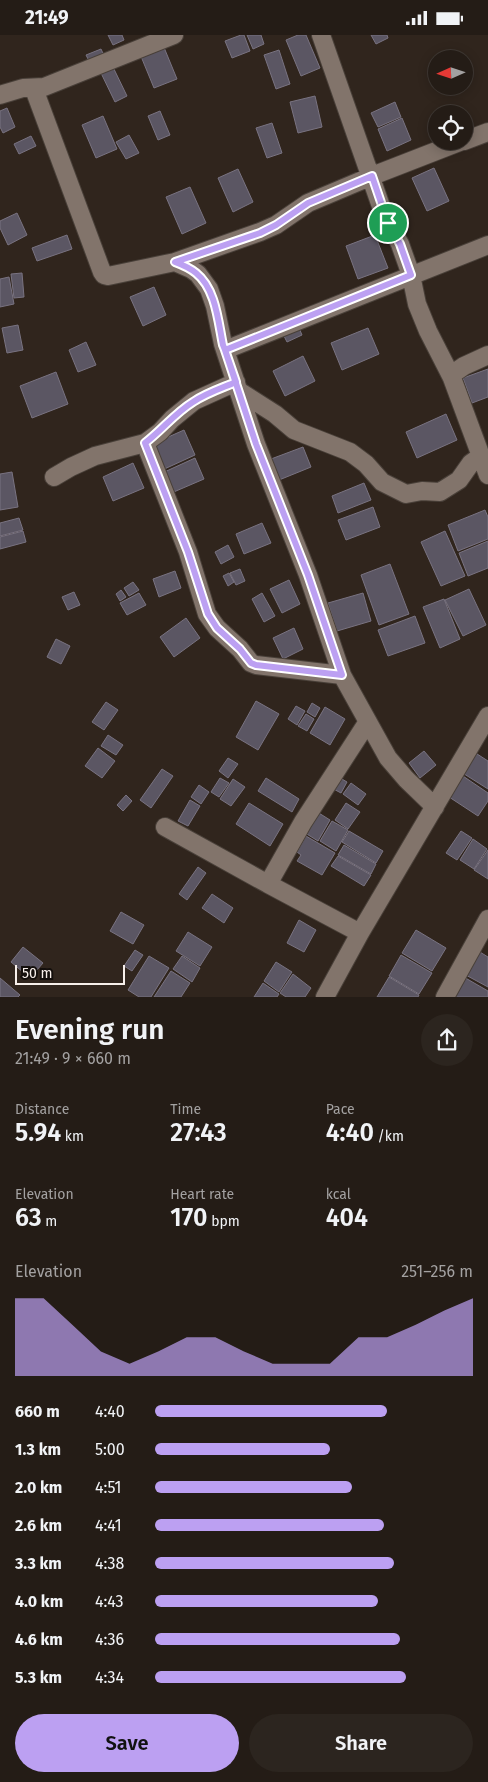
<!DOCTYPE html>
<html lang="en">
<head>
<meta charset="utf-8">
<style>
  body { margin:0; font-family:"Fira Sans",sans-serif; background:#2c251f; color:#f1f3f6; height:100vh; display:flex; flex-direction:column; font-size:19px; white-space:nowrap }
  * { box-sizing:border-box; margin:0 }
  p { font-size:16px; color:#a3a1a1 }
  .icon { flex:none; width:28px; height:28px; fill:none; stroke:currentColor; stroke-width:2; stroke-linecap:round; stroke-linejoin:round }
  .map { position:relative; height:962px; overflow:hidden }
  .details { display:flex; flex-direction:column; background:#241c16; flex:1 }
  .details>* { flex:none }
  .needle { width:32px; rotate:267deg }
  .controls { position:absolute; left:428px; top:15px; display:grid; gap:10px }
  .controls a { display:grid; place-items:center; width:45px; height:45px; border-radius:50%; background:#241c16; box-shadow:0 2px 12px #0003,0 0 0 1px #413a35; font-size:25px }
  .scale { position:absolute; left:15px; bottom:12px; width:110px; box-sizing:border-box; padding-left:5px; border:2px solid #f7efea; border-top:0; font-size:14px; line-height:18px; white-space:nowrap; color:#f7efea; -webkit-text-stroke:4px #140f0c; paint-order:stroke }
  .pin { position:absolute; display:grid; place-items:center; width:42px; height:42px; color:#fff; margin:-21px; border:2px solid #fff; border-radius:50%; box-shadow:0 1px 5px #0007 }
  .round { display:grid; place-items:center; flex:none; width:52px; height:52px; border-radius:26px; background:#2c251f }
  .headline { display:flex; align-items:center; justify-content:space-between; height:85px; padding:0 15px }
  h1 { font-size:28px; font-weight:600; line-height:38px }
  .metrics { display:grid; grid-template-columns:repeat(3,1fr); gap:8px; height:85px; padding:5px 15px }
  .metrics div { display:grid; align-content:center }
  .metrics b { font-size:25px; font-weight:600 }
  .metrics small { font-size:14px; font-weight:400 }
  .metrics p { font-size:14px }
  .chart { height:140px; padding:10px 15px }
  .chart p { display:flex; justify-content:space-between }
  .chart svg { width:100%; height:90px; margin-top:5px; fill:#bca0f2; opacity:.7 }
  .action { display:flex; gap:10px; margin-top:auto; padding:10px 15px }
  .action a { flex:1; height:58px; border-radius:30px; background:#bca0f2; color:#111; font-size:20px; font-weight:600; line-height:58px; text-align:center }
  .action a+a { background:#2c251f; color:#f1f3f6 }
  ul { padding:0 15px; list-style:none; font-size:16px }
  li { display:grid; grid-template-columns:80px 60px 1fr; align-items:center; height:38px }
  li i { height:12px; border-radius:6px; background:#bca0f2 }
  .status { display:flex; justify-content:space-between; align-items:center; height:35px; padding:0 25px; background:#241c16; direction:ltr }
  .status svg { height:14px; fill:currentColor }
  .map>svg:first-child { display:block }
</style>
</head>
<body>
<div class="status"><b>21:49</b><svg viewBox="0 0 49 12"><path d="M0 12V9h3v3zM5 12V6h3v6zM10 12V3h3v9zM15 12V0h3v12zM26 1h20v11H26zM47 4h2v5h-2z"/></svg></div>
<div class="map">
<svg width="488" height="962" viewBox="0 0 488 962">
  <rect width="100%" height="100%" fill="#30251d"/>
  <path fill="#5b5663" stroke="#797381" d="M108,0H122L124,5L113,10Z
    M241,0H244L250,16L232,23L225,6Z
    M247,0H261L264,9L253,14Z
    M298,0H306L320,33L301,41L286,5Z
    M371,0H387L388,3L376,9Z
    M163,10L177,44L154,53L140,19Z
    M101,14L106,25L92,32L86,20Z
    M279,15L290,49L276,54L264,20Z
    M112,30L127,61L115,67L100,36Z
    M315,61L322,92L298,98L290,67Z
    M395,67L401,82L378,92L371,78Z
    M7,73L15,92L3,98L0,92V76Z
    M160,76L170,100L158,105L148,81Z
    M103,81L117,114L96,123L82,90Z
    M402,83L411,105L387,116L378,94Z
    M272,88L282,118L267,123L256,93Z
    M129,100L139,118L126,124L116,107Z
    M31,101L36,111L19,119L14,109Z
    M434,133L449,166L427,176L412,143Z
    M238,134L253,167L233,177L218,143Z
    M190,152L206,188L182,199L166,162Z
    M17,178L27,200L8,210L0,193V186Z
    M67,200L72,214L37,226L32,213Z
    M375,200L388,233L358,244L346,211Z
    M22,238L24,262L14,263L11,239Z
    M9,242L14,269L0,272V244Z
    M154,252L166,280L143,291L130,262Z
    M297,288L302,300L287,307L281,295Z
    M18,290L23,315L7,318L2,293Z
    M368,293L379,319L342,335L331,308Z
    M86,307L96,330L78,337L69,315Z
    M303,321L315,346L285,361L273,336Z
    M488,334V362L472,368L463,343Z
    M56,337L68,369L32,383L20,351Z
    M446,379L457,405L417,423L406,397Z
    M184,395L195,420L160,436L148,411Z
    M303,412L311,432L279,445L271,424Z
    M195,423L204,444L169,459L160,439Z
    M133,428L144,453L113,466L103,442Z
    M12,437L18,472L0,475V439Z
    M364,448L371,465L338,478L332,461Z
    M373,472L380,492L346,505L338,485Z
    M485,475L488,482V504L458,516L448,490Z
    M19,483L23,495L0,501V488Z
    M262,488L271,508L244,519L236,499Z
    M23,496L26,507L0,514V502Z
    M445,496L465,541L441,551L421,507Z
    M488,506V533L468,541L459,518Z
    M228,510L234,522L221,529L215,517Z
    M390,529L409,579L379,590L361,540Z
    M240,534L245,546L236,550L230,538Z
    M175,536L181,553L159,562L153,544Z
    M229,538L234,547L228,551L223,541Z
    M289,545L300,569L282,578L270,554Z
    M133,547L139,555L129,561L124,553Z
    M469,554L486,590L463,601L445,565Z
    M121,555L126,562L120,566L116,559Z
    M74,557L80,570L68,575L62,562Z
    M139,558L146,570L127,580L120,568Z
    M262,558L275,581L264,587L252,564Z
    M363,558L371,586L337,596L328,568Z
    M444,564L460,604L440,613L423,572Z
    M415,581L425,608L388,621L378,595Z
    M186,583L200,603L174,622L160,602Z
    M294,593L303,614L283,624L273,603Z
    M56,604L70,611L61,629L47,622Z
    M256,666L279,679L258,715L236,702Z
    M106,667L118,675L104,695L92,687Z
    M312,668L320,673L315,682L307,677Z
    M296,671L305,676L297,690L288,684Z
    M325,672L345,684L330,710L310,698Z
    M306,679L314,684L307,696L298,691Z
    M108,700L123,710L116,720L101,711Z
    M98,713L115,726L102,743L85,731Z
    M424,716L436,730L420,743L409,728Z
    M474,717L488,726V754L461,737Z
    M228,723L238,729L228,743L219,736Z
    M162,734L173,741L151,773L140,765Z
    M460,739L488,758V766L478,781L446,760Z
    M335,740L347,747L341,758L328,751Z
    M220,743L229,748L219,762L211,757Z
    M266,743L299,764L292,777L258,756Z
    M233,744L245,752L231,771L220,764Z
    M351,748L366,759L358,770L343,759Z
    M199,750L209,757L201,769L191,762Z
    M126,760L132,766L123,776L117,770Z
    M190,765L200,771L188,791L178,786Z
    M249,768L283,789L270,811L236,789Z
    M346,768L360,777L348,794L335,785Z
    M314,775L330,785L318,806L302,796Z
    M332,786L348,795L336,816L320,806Z
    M349,796L383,816L376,828L342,807Z
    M461,796L472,803L457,825L446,818Z
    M306,801L335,818L322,840L297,826L301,820L297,817Z
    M473,804L487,814L474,834L460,825Z
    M344,810L376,829L371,839L338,820Z
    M488,815V844L474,835Z
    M338,821L371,840L364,851L331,831Z
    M198,832L206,838L187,865L179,859Z
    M212,859L233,873L224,888L202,873Z
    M121,877L144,890L133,909L110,896Z
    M299,885L316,895L304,917L287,908Z
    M416,895L446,913L432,936L402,918Z
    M188,897L212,912L200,931L176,916Z
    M23,912L43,928L30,943L11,927Z
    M475,914L488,922V952L462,938Z
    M135,915L143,920L132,936L124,931Z
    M401,920L432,938L419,959L389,941Z
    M149,921L169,933L151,962H139L128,955Z
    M182,921L200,933L192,947L173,934Z
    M276,927L292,937L279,957L264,946Z
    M171,936L190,948L181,962H154Z
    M293,939L311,953L305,962H286L280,958Z
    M462,941L488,956V962H451Z
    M389,942L419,960L418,962H377Z
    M0,943L20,960L18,962H0Z
    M263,948L279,959L277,962H254Z"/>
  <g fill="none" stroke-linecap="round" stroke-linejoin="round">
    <g stroke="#494039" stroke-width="20">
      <path id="minor" d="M321,0L384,180L400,209L411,240L417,269L428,296L452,343L488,440
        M34,54L102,237L104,240L108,241L175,227L260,197L276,190L308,168L372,141L462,106
        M0,60L23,53L44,52L174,0
        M464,106L488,97
        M175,227L191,234L198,239L209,254L215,271L223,309L256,409L308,540L342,640L388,723L406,744L435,772
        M225,315L488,210
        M451,340L464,331L488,320
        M239,356L275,379L294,395L350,417L366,429L382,447L406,459L422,456L440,457L459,445L471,428L481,421
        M145,408L188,517L207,579L217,593L240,614L251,628L256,630L342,640
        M54,442L71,432L95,421L145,408L160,397L172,384L194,366L236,347
        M165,792L268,849L303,787L367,688
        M268,849L360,898
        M325,962L360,898L488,681
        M445,962L488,884"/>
    </g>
    <use href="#minor" stroke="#82746b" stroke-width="18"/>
  </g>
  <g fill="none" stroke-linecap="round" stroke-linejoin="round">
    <g stroke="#fff" stroke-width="10">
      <path id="route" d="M388,188L400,209L411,240L225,315L236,347C222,353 206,358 193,367C175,378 162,395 145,408L188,517L208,579L217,593L240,614L251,628L256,630L342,640L308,540L256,409L225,315L223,310C218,286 216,254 196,238C190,233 183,230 175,227L260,198L276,190L308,168L372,141L388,188"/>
    </g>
    <use href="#route" stroke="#bca0f2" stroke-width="6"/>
  </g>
</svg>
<div class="controls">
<a><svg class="needle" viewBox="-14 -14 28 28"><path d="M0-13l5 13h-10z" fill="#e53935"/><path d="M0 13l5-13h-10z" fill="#a3a1a1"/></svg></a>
<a><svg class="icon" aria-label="locate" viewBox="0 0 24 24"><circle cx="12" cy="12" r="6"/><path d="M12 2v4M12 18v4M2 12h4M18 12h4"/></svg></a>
</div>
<div class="scale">50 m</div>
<div class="pin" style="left:388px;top:188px;background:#1e9e55"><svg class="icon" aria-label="arrive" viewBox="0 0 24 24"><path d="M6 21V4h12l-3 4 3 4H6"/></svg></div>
</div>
<section class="details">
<div class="headline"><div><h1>Evening run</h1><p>21:49 · 9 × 660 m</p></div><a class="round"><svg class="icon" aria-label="share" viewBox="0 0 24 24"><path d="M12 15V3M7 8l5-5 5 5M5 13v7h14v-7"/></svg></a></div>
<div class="metrics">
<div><p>Distance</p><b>5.94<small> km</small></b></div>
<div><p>Time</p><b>27:43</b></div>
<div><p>Pace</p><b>4:40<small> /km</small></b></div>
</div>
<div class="metrics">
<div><p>Elevation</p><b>63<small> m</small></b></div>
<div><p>Heart rate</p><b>170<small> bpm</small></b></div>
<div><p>kcal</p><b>404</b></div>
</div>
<div class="chart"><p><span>Elevation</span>251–256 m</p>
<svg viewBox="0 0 160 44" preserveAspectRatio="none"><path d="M0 44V6L10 6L20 19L30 32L40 38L50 32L60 25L70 25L80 32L90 38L100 38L110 38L120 25L130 25L140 19L150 12L160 6V44z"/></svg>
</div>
<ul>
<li><b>660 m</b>4:40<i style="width:73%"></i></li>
<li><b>1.3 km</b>5:00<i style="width:55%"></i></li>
<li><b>2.0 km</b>4:51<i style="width:62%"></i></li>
<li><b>2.6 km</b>4:41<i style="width:72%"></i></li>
<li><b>3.3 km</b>4:38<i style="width:75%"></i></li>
<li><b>4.0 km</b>4:43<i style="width:70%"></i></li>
<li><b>4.6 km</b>4:36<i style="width:77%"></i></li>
<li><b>5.3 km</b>4:34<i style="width:79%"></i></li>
</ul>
<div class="action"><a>Save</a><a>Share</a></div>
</section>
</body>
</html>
